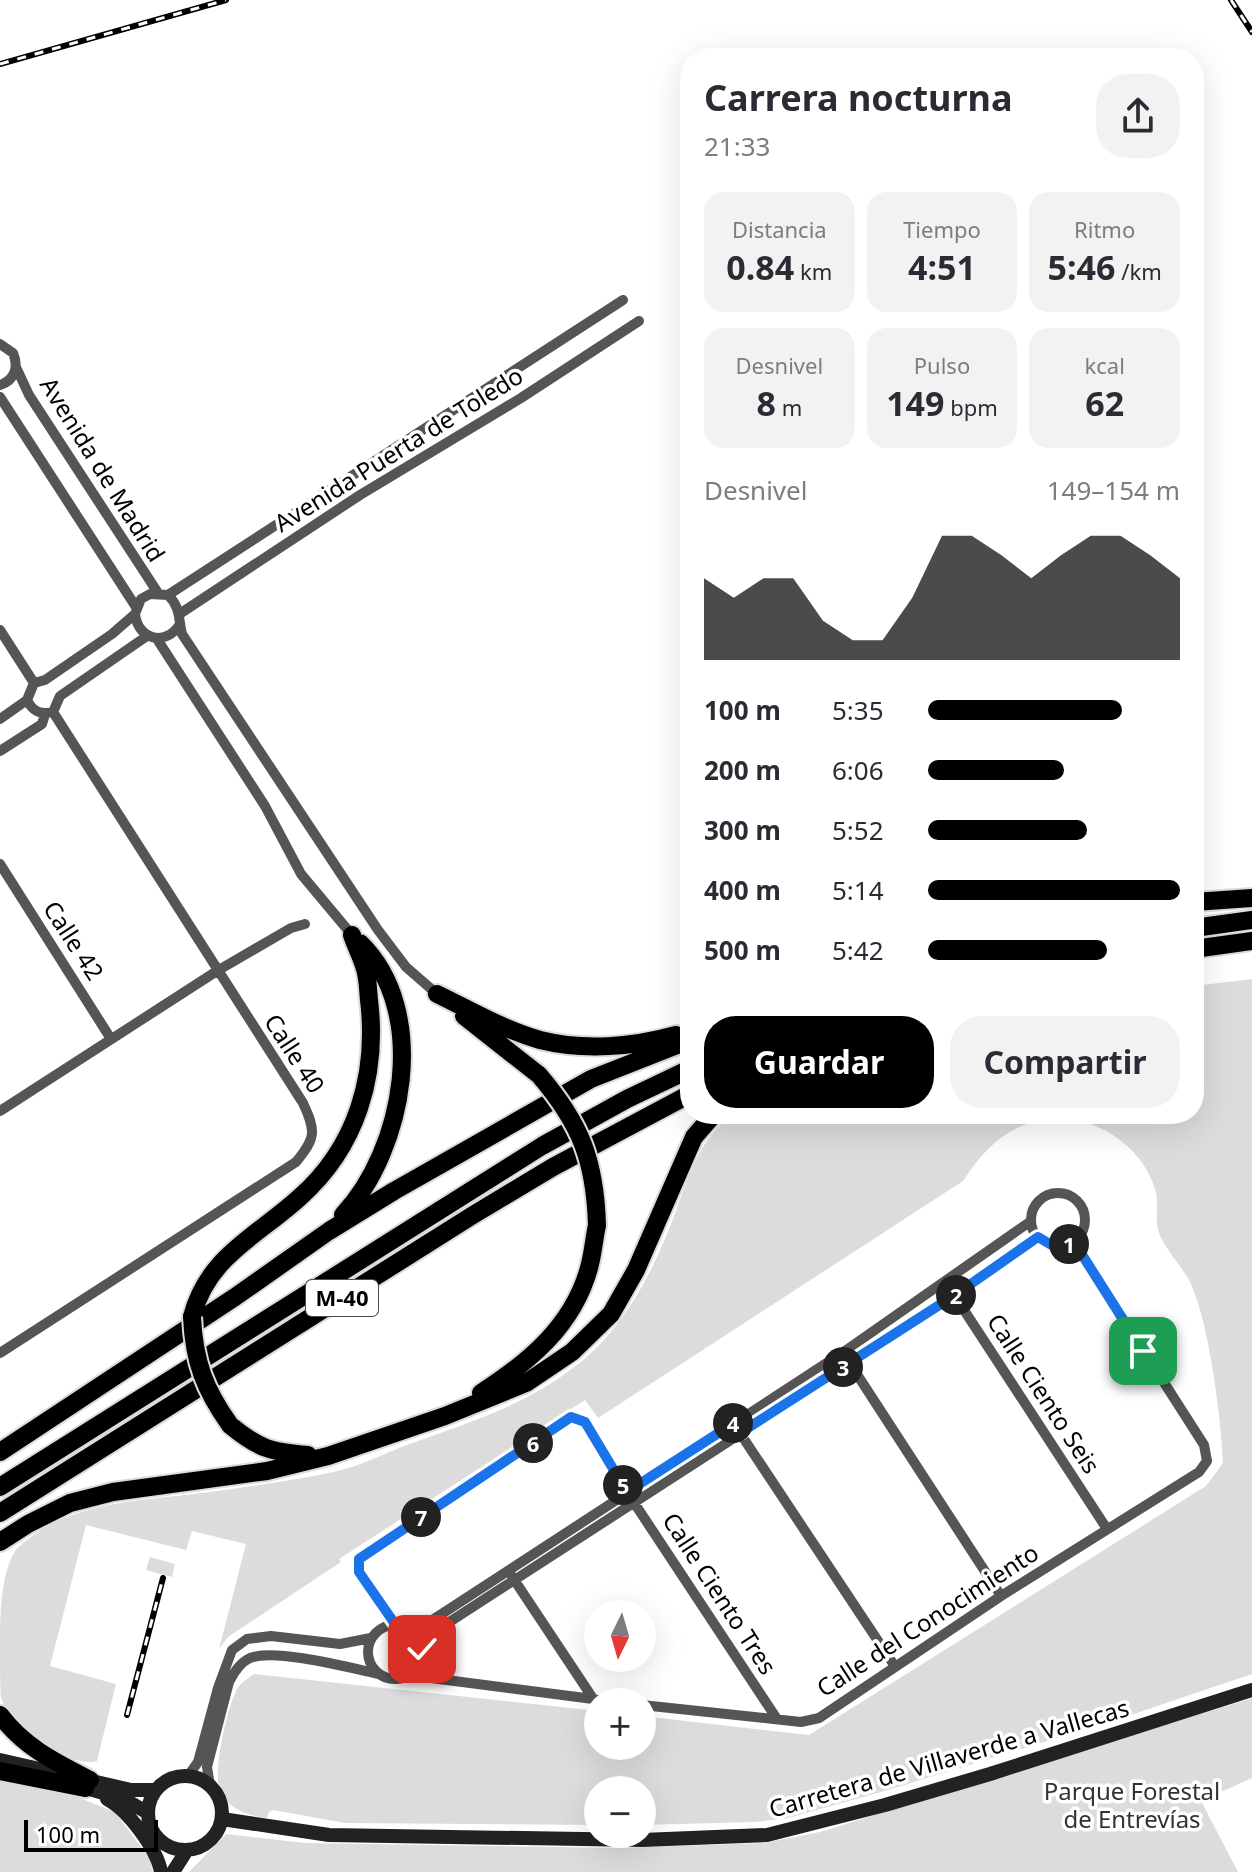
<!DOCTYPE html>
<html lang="es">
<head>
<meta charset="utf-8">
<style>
  body { margin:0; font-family:"Noto Sans",sans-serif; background:#f2f2f3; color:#2b2b33; height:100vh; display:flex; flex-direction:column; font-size:30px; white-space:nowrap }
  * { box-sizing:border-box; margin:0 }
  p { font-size:26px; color:#7c7c81 }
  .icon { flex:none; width:44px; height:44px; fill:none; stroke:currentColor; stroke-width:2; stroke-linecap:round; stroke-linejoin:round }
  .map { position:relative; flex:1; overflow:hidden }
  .details { position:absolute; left:680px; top:48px; width:524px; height:1076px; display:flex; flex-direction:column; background:#fff; border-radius:32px; box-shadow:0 8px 32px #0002 }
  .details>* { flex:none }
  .needle { width:52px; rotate:185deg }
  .fabs { position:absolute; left:584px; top:1600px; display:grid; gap:16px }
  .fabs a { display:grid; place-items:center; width:72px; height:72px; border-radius:50%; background:#fff; box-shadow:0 8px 32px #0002; font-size:40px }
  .scale { position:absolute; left:24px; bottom:20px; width:134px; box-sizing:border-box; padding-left:8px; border:4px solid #000; border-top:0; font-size:22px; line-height:28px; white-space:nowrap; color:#000; -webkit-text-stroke:6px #fff; paint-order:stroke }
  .pin { position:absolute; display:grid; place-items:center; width:68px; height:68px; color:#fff; margin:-34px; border-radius:16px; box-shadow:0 4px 12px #0006 }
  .km { position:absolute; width:40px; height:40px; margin:-20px; border-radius:50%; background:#222; color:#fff; font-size:22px; line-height:40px; text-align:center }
  .round { display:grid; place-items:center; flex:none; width:84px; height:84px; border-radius:32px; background:#f2f2f3 }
  .summary { display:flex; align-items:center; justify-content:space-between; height:136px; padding:0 24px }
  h1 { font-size:36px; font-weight:700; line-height:60px }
  .metrics { display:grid; grid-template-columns:repeat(3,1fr); gap:12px; height:136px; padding:8px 24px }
  .metrics div { display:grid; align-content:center; border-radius:20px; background:#f2f2f3; text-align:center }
  .metrics b { font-size:34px; font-weight:700 }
  .metrics small { font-size:22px; font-weight:400 }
  .metrics p { font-size:22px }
  .chart { height:224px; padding:16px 24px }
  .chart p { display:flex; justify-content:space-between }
  .chart svg { width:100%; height:144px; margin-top:8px; fill:#000; opacity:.7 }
  .cta { display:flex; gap:16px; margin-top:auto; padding:16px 24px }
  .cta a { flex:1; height:92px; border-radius:32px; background:#000; color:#fff; font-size:32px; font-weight:700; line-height:92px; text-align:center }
  .cta a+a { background:#f2f2f3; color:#2b2b33 }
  ul { padding:0 24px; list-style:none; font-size:26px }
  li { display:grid; grid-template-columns:128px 96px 1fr; align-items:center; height:60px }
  li i { height:20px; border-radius:10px; background:#000 }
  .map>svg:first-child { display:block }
</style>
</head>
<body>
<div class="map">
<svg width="1252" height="1872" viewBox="0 0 1252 1872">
  <rect width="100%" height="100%" fill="#fff"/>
  <path fill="#dcdcdc" d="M1252,979V1674L1119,1719L888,1790L788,1818L755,1822L642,1825V1790H598V1825L345,1823L273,1810L269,1812L267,1818C249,1816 228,1809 220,1791C212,1773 228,1701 239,1686C243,1681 249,1678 254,1674L598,1711V1746H642V1716L809,1735L1206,1486L1223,1463C1221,1417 1209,1322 1190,1282C1182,1266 1162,1246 1158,1230C1155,1219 1159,1205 1156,1193C1146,1150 1099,1116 1055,1119C1010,1122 987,1145 963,1181L598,1418L585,1400L339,1559L341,1562L228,1637L219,1649L246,1544L192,1531L186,1550L86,1525L50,1666L116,1684L97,1761C69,1769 11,1724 1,1698C0,1685 0,1663 0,1649C0,1618 0,1576 15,1551C62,1502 139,1501 202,1493C246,1487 290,1481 333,1472C358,1467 383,1454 407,1445C462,1425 518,1408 566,1373C614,1340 643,1291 665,1239C683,1198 694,1139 734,1114H1194V986Z
    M150,1557L175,1564L172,1577L146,1570Z
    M1252,1698V1778L1201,1801L1238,1872H189L226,1834L305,1843L619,1848L764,1843L820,1832Z
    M0,1778L62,1791L115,1812L150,1859L153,1872H0Z"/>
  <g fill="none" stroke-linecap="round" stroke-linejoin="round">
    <g stroke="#dbdbdb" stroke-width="22">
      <path id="highway" d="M1194,902L1252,898
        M1194,928L1252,920
        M1194,949L1252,941
        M437,994C470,1010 504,1030 540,1040C584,1051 633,1047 676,1035
        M464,1016L539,1075
        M343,1215C404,1150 430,1011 360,943
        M192,1317C207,1257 256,1237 299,1198C357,1147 378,1075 369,1000C368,990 368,979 365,969C362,958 356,947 352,935
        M481,1393C529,1362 573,1326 589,1268C593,1254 594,1239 597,1225
        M230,1425C259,1449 271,1452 308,1455
        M0,1452L235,1297L329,1231L394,1191L591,1079L690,1040
        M0,1487L542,1146L627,1099L690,1069
        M0,1513L473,1215L553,1167L690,1094
        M0,1542L28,1524L70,1503L113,1492L267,1471L328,1456L445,1416L526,1383L572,1352L611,1314L636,1270L694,1137L714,1114
        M0,1715C24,1747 55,1762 90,1780
        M0,1771L85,1788"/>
    </g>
    <path stroke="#555" stroke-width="10" d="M0,344L13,353C19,367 15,380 0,385
      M16,367L29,395L158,593
      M0,397L136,607
      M168,595L623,300
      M181,613L360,495L521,398L639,321
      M135,614C138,640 166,647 180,624
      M0,630L34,683
      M157,639L265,806L301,874L352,935
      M27,700L34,683L45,680L112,634L135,614L141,599L150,594L168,595C181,608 178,618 182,634L378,930L406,967L437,994
      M27,700C33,712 41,715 53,712L60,696L147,636
      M0,719L27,700
      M0,751L42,724L45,714
      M0,864L111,1039
      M0,1111L217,971L291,928L305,924
      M1031 1220a27 27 0 1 1 54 0a27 27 0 1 1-54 0Z
      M945,1281L1107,1529
      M0,1353L296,1162C316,1138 316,1131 303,1103L53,712
      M847,1359L1001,1596
      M738,1430L894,1665
      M511,1575L594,1700
      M395,1624L359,1572V1559L571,1417L585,1422L627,1492L777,1719
      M368 1652a27 27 0 1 1 54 0a27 27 0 1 1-54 0Z
      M414,1632L842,1353L1031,1221
      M420,1641L955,1295L1038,1237
      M408,1675L616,1702
      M642,1705L801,1722L819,1718L1001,1596L1199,1472L1207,1461L1204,1445L1074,1242
      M188,1776L198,1762L218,1688L232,1650L247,1639L271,1636L340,1644L371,1638
      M210,1786L207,1767L229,1682C233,1674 241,1662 250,1658C275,1648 351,1668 379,1674"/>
    <path stroke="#222" stroke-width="14" d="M0,1760L131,1790H156
      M148 1813a37 37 0 1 1 74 0a37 37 0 1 1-74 0Z
      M86,1788L124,1799L148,1813
      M107,1799C128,1810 157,1849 161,1872
      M222,1819L329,1835L642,1840L767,1835L885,1805L990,1774L1252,1690
      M173,1872L187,1850"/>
    <use href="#highway" stroke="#000" stroke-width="18"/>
    <g stroke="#000" stroke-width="6">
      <path id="rail" d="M1231,0L1252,32
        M0,64L226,0
        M127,1715L163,1578"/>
    </g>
    <use href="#rail" stroke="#fff" stroke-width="3" stroke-dasharray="9" stroke-linecap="butt"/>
    <g stroke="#dbdbdb" stroke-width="22" stroke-linecap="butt">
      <path id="highway-bridge" d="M539,1075C581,1124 595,1161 597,1225
        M192,1317C194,1362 205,1390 230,1425"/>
    </g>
    <use href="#highway-bridge" stroke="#000" stroke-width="18"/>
  </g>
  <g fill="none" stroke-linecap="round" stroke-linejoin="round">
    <g stroke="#fff" stroke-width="16">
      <path id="route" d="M422,1649L414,1632L395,1624L359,1572V1559L571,1417L585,1422L627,1492L734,1423L740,1433L955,1295L1038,1237L1055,1247L1074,1242L1143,1351"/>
    </g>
    <use href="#route" stroke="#1a73e8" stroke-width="10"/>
  </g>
  <g text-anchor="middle" stroke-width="7" stroke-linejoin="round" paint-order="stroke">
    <rect fill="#fff" stroke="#4c4c4c" stroke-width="2" x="306" y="1280" width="72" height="36" rx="6"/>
    <g font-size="22" font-weight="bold" fill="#000">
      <text x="342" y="1306">M-40</text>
    </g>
    <g font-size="24" fill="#000" stroke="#fff">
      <text transform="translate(399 450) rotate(-32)" y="8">Avenida Puerta de Toledo</text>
      <text transform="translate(102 470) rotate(58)" y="8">Avenida de Madrid</text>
      <text transform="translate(73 941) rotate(57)" y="8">Calle 42</text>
      <text transform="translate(294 1054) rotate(57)" y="8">Calle 40</text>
      <text transform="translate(1043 1394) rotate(57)" y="8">Calle Ciento Seis</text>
      <text transform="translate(719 1594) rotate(57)" y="8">Calle Ciento Tres</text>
      <text transform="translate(928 1621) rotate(-33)" y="8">Calle del Conocimiento</text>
      <text transform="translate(949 1759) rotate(-16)" y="8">Carretera de Villaverde a Vallecas</text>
    </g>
    <g font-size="24" fill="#333" stroke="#fff">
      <text x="1132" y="1800">Parque Forestal<tspan x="1132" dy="28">de Entrevías</tspan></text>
    </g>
  </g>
</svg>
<div class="fabs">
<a><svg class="needle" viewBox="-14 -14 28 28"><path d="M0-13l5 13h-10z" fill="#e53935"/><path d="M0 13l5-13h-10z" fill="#7c7c81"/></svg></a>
<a>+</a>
<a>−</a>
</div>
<div class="scale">100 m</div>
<div class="pin" style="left:1143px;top:1351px;background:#1e9e55"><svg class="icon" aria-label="arrive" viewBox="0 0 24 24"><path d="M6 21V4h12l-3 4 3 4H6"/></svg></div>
<div class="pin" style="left:422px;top:1649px;background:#d93025"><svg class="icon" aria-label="check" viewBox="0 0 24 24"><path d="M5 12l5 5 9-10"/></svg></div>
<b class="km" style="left:1069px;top:1244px">1</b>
<b class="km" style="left:956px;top:1295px">2</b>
<b class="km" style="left:843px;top:1367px">3</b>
<b class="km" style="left:733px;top:1423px">4</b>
<b class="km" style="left:623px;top:1485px">5</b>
<b class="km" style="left:533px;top:1443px">6</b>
<b class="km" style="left:421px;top:1517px">7</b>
<section class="details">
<div class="summary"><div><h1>Carrera nocturna</h1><p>21:33</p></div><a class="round"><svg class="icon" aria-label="share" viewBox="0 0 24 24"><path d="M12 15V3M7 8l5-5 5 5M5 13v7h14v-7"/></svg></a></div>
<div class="metrics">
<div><p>Distancia</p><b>0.84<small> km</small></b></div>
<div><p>Tiempo</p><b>4:51</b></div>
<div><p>Ritmo</p><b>5:46<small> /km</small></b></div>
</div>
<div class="metrics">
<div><p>Desnivel</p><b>8<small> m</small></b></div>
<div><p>Pulso</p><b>149<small> bpm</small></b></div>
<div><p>kcal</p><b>62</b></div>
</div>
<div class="chart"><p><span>Desnivel</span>149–154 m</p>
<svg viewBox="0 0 160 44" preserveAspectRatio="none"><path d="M0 44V19L10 25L20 19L30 19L40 32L50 38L60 38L70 25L80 6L90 6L100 12L110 19L120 12L130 6L140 6L150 12L160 19V44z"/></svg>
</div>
<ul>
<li><b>100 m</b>5:35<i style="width:77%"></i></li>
<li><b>200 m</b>6:06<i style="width:54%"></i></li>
<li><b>300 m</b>5:52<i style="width:63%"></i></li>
<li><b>400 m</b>5:14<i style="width:100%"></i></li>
<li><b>500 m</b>5:42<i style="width:71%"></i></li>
</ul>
<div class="cta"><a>Guardar</a><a>Compartir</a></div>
</section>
</div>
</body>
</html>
